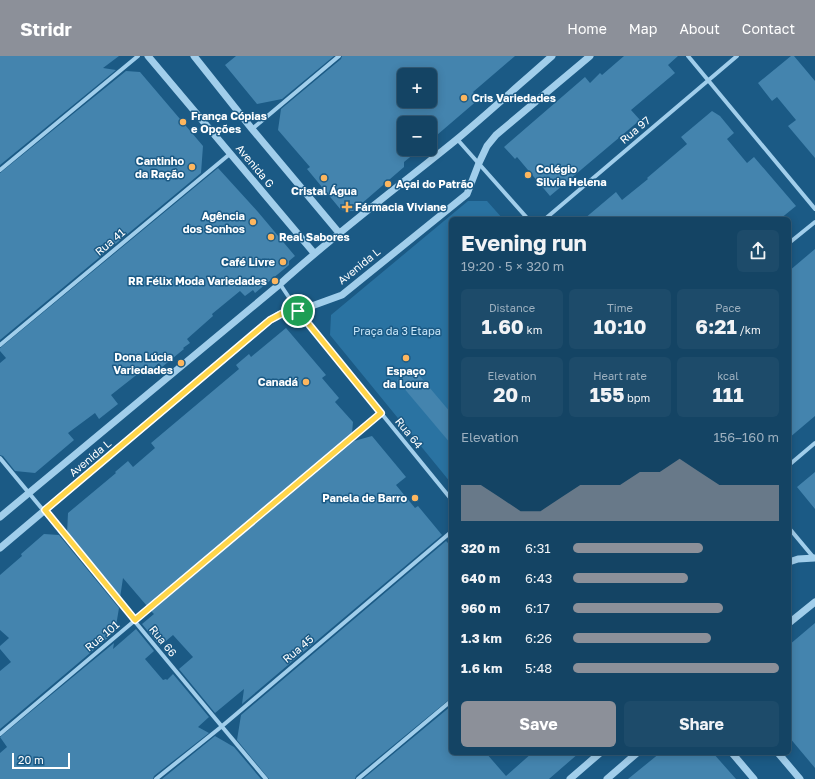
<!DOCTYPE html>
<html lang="en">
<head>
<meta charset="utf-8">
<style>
  body { margin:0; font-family:"Golos Text",sans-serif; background:#1d4b6a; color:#f1f3f6; height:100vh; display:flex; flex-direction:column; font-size:15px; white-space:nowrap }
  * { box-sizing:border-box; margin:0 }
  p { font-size:13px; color:#9db0bf }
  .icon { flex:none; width:22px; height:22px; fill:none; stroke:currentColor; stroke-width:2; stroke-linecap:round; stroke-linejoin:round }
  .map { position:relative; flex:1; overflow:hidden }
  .drawer { position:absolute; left:449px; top:161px; width:342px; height:538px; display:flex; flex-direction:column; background:#144464; border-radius:6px; box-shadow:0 2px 10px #0003,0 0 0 1px #335c78 }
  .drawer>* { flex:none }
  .fabs { position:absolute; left:397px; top:12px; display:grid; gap:8px }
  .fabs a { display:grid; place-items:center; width:40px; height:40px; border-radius:6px; background:#144464; box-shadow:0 2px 10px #0003,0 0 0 1px #335c78; font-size:20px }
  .scale { position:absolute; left:12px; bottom:10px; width:58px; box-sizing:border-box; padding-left:4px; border:2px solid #fff; border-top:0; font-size:11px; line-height:14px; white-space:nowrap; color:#fff; -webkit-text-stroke:3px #1b5a85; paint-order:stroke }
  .pin { position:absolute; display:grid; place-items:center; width:34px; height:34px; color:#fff; margin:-17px; border:2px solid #fff; border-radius:50%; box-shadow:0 1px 4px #0007 }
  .round { display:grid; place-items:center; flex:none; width:42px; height:42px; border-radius:6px; background:#1d4b6a }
  .head { display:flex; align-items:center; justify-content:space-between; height:68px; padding:0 12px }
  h1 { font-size:22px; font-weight:700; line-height:30px }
  .metrics { display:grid; grid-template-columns:repeat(3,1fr); gap:6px; height:68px; padding:4px 12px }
  .metrics div { display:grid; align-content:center; border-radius:6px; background:#1d4b6a; text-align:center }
  .metrics b { font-size:20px; font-weight:700 }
  .metrics small { font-size:11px; font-weight:400 }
  .metrics p { font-size:11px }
  .chart { height:112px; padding:8px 12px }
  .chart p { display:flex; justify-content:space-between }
  .chart svg { width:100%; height:72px; margin-top:4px; fill:#8c9099; opacity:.7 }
  .button { display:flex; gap:8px; margin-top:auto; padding:8px 12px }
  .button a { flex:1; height:46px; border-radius:6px; background:#8c9099; color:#fff; font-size:16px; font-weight:700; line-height:46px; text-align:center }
  .button a+a { background:#1d4b6a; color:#f1f3f6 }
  ul { padding:0 12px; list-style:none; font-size:13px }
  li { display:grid; grid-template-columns:64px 48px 1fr; align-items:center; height:30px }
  li i { height:10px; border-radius:5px; background:#8c9099 }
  header { display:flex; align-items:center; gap:24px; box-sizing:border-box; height:56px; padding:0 20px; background:#8c9099; color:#fff }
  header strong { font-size:19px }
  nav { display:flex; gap:22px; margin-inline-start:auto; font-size:14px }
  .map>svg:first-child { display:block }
</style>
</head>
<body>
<header>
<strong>Stridr</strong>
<nav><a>Home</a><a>Map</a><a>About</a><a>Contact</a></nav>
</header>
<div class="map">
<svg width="815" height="723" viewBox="0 0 815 723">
  <rect width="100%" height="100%" fill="#1b5a85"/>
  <path fill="#2a73a2" d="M468,145H487L503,163H451V427L330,279L331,259Z"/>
  <path fill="#4484ae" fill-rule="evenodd" d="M0,0H119L103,12L116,14L0,109Z
    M236,0H334L282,43L257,48L225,9Z
    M342,0H515L473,36L479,43L430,85V67H404V93H420L404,106V111L353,155L341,154L307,113L310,111L278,74L281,53L341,3ZM404,19H430V45H404Z
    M624,0H678L668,9L675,17L631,54L640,64L550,140L517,101L515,103L504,91L585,21L590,27L600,17L602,19Z
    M791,0H794L815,25V102L788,70L796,64L777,41L772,45L758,27Z
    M126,15L140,16L203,90L201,117L0,284V117Z
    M712,55L720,60L734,77L727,83L747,107L754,101L796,150L780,163H584L616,136L622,144L648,123L647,122L687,88L681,81Z
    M218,112L258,156L295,200L289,205V209L255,237L253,234L245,240L240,235L212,258L213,260L187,283L190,287L183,292L184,293L162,311L159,307L148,317L144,313L111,339L118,348L99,363L95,357L68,377L74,384L35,417L15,415L3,400L0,399V307L6,302L0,295V292Z
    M815,193V360L789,382V317L792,314L789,310L791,309L789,306V215Z
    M286,272L326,319L322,322L339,342L335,346L353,366L352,377L147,550L123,522L120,542L67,478L68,457L116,417L115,416L128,405L133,411L155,392L151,387L239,313L236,309L249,298L251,301Z
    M413,312L451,357V388L397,324Z
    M372,380L406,421L396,429L415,452L418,450L442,479L242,648L244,633L215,657L179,613L193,601L173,579L160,590L142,568L154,558L151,555L354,385Z
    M815,416V453L797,431Z
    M44,478L59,479L119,552L115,576L0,673V615L11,606L0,593V590L9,582L0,574V519L22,500L21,498Z
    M446,485L451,490V642L356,720L355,723H269L237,684L241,659Z
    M815,567V712L789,681V589Z
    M136,573L154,595L145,603L163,624L166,623L167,624L173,618L209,661L198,671L209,677L154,720L153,723H0V697L7,691L0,681L114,587L113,593Z
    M451,650V697H486L506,720L532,697H579L549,723H363Z
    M215,680L234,691L261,723H162Z
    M660,697H713L736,723H628Z"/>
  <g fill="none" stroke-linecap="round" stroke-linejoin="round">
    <path stroke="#a1ceeb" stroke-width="4" d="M688,0L815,153
      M252,73L339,0
      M457,83L528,163
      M0,114L138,0
      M545,163L737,0
      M789,187L815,166
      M280,228L298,255L451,443
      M0,289L231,97
      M0,402C89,509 176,617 266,723
      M789,409L815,387
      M789,472L814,502
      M0,678L381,357
      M156,723L221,671L451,476
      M358,723L451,645"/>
    <path stroke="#a1ceeb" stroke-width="7" d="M148,0L314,197
      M194,0L252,73L340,178
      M0,461L280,228C336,177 397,132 456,84C488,57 520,28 552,0
      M0,492L270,264C278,260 288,251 298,255L342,239L467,138L479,107L487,90L496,79L590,0
      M789,506L798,503L815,502
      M789,567L815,546
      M732,697L754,723
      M778,697L800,723
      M570,723L600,697
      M607,723L637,697"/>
  </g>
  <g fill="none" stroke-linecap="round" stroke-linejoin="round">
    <g stroke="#fff" stroke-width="8">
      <path id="route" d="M294,253L298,255L381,357L135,564L45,454L270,264L283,257Z"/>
    </g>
    <use href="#route" stroke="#ffd54a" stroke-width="5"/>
  </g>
  <g fill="#fdb65e" stroke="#1b5a85" stroke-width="1.5">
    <circle cx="464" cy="42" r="4"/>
    <circle cx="183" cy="66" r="4"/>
    <circle cx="192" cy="111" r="4"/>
    <circle cx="528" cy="119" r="4"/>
    <circle cx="324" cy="122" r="4"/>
    <circle cx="388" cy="128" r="4"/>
    <path d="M345 145h4v4h4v4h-4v4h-4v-4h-4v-4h4z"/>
    <circle cx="253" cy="166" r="4"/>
    <circle cx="271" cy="181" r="4"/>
    <circle cx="283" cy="206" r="4"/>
    <circle cx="275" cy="225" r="4"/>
    <circle cx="406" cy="302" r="4"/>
    <circle cx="181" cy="307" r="4"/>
    <circle cx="306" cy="326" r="4"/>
    <circle cx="415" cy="442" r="4"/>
  </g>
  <g text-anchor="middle" stroke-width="3" stroke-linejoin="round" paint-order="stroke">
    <g font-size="11" font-weight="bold" fill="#fff" stroke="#1b5a85" text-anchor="end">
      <text x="472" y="46" text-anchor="start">Cris Variedades</text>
      <text x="191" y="64" text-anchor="start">França Cópias<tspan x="191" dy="13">e Opções</tspan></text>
      <text x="184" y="109">Cantinho<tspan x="184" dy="13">da Ração</tspan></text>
      <text x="536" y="117" text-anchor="start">Colégio<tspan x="536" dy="13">Silvia Helena</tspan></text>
      <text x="396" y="132" text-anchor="start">Açai do Patrão</text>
      <text x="324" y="139" text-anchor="middle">Cristal Água</text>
      <text x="355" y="155" text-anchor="start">Fármacia Viviane</text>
      <text x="245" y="164">Agência<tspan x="245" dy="13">dos Sonhos</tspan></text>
      <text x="279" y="185" text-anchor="start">Real Sabores</text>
      <text x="275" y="210">Café Livre</text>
      <text x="267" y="229">RR Félix Moda Variedades</text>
      <text x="173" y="305">Dona Lúcia<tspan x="173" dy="13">Variedades</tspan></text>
      <text x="406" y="319" text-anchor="middle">Espaço<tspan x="406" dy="13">da Loura</tspan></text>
      <text x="298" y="330">Canadá</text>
      <text x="407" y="446">Panela de Barro</text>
    </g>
    <g font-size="11" fill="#fff" stroke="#1b5a85">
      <text transform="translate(635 74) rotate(-40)" y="4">Rua 97</text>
      <text transform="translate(255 110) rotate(50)" y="4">Avenida G</text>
      <text transform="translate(110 186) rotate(-40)" y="4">Rua 41</text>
      <text transform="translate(359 210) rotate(-39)" y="4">Avenida L</text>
      <text transform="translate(409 377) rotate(51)" y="4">Rua 64</text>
      <text transform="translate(90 402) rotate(-40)" y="4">Avenida L</text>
      <text transform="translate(102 580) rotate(-40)" y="4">Rua 101</text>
      <text transform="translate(163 585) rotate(51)" y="4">Rua 66</text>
      <text transform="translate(298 593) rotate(-40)" y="4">Rua 45</text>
    </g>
    <g font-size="11" fill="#c6e5f8" stroke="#1b5a85">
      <text x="397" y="279">Praça da 3 Etapa</text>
    </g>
  </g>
</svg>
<div class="fabs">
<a>+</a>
<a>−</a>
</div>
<div class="scale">20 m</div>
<div class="pin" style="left:298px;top:255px;background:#1e9e55"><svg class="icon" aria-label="arrive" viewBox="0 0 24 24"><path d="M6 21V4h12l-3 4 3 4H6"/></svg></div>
<section class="drawer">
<div class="head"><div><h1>Evening run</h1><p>19:20 · 5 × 320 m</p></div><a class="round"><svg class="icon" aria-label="share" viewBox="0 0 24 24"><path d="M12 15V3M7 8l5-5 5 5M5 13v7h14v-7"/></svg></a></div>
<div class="metrics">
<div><p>Distance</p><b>1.60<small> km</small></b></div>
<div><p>Time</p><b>10:10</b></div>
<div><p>Pace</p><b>6:21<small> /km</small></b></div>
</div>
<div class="metrics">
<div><p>Elevation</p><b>20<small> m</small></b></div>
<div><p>Heart rate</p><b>155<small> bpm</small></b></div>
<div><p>kcal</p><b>111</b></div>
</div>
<div class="chart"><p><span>Elevation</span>156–160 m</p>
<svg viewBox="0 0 160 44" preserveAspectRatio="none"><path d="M0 44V22L10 22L20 30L30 38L40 38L50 30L60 22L70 22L80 22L90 14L100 14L110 6L120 14L130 22L140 22L150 22L160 22V44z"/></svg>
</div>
<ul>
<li><b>320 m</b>6:31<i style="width:63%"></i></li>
<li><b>640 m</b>6:43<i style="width:56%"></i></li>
<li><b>960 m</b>6:17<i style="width:73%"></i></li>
<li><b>1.3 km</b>6:26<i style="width:67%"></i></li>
<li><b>1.6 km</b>5:48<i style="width:100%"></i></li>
</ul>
<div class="button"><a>Save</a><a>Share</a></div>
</section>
</div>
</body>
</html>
